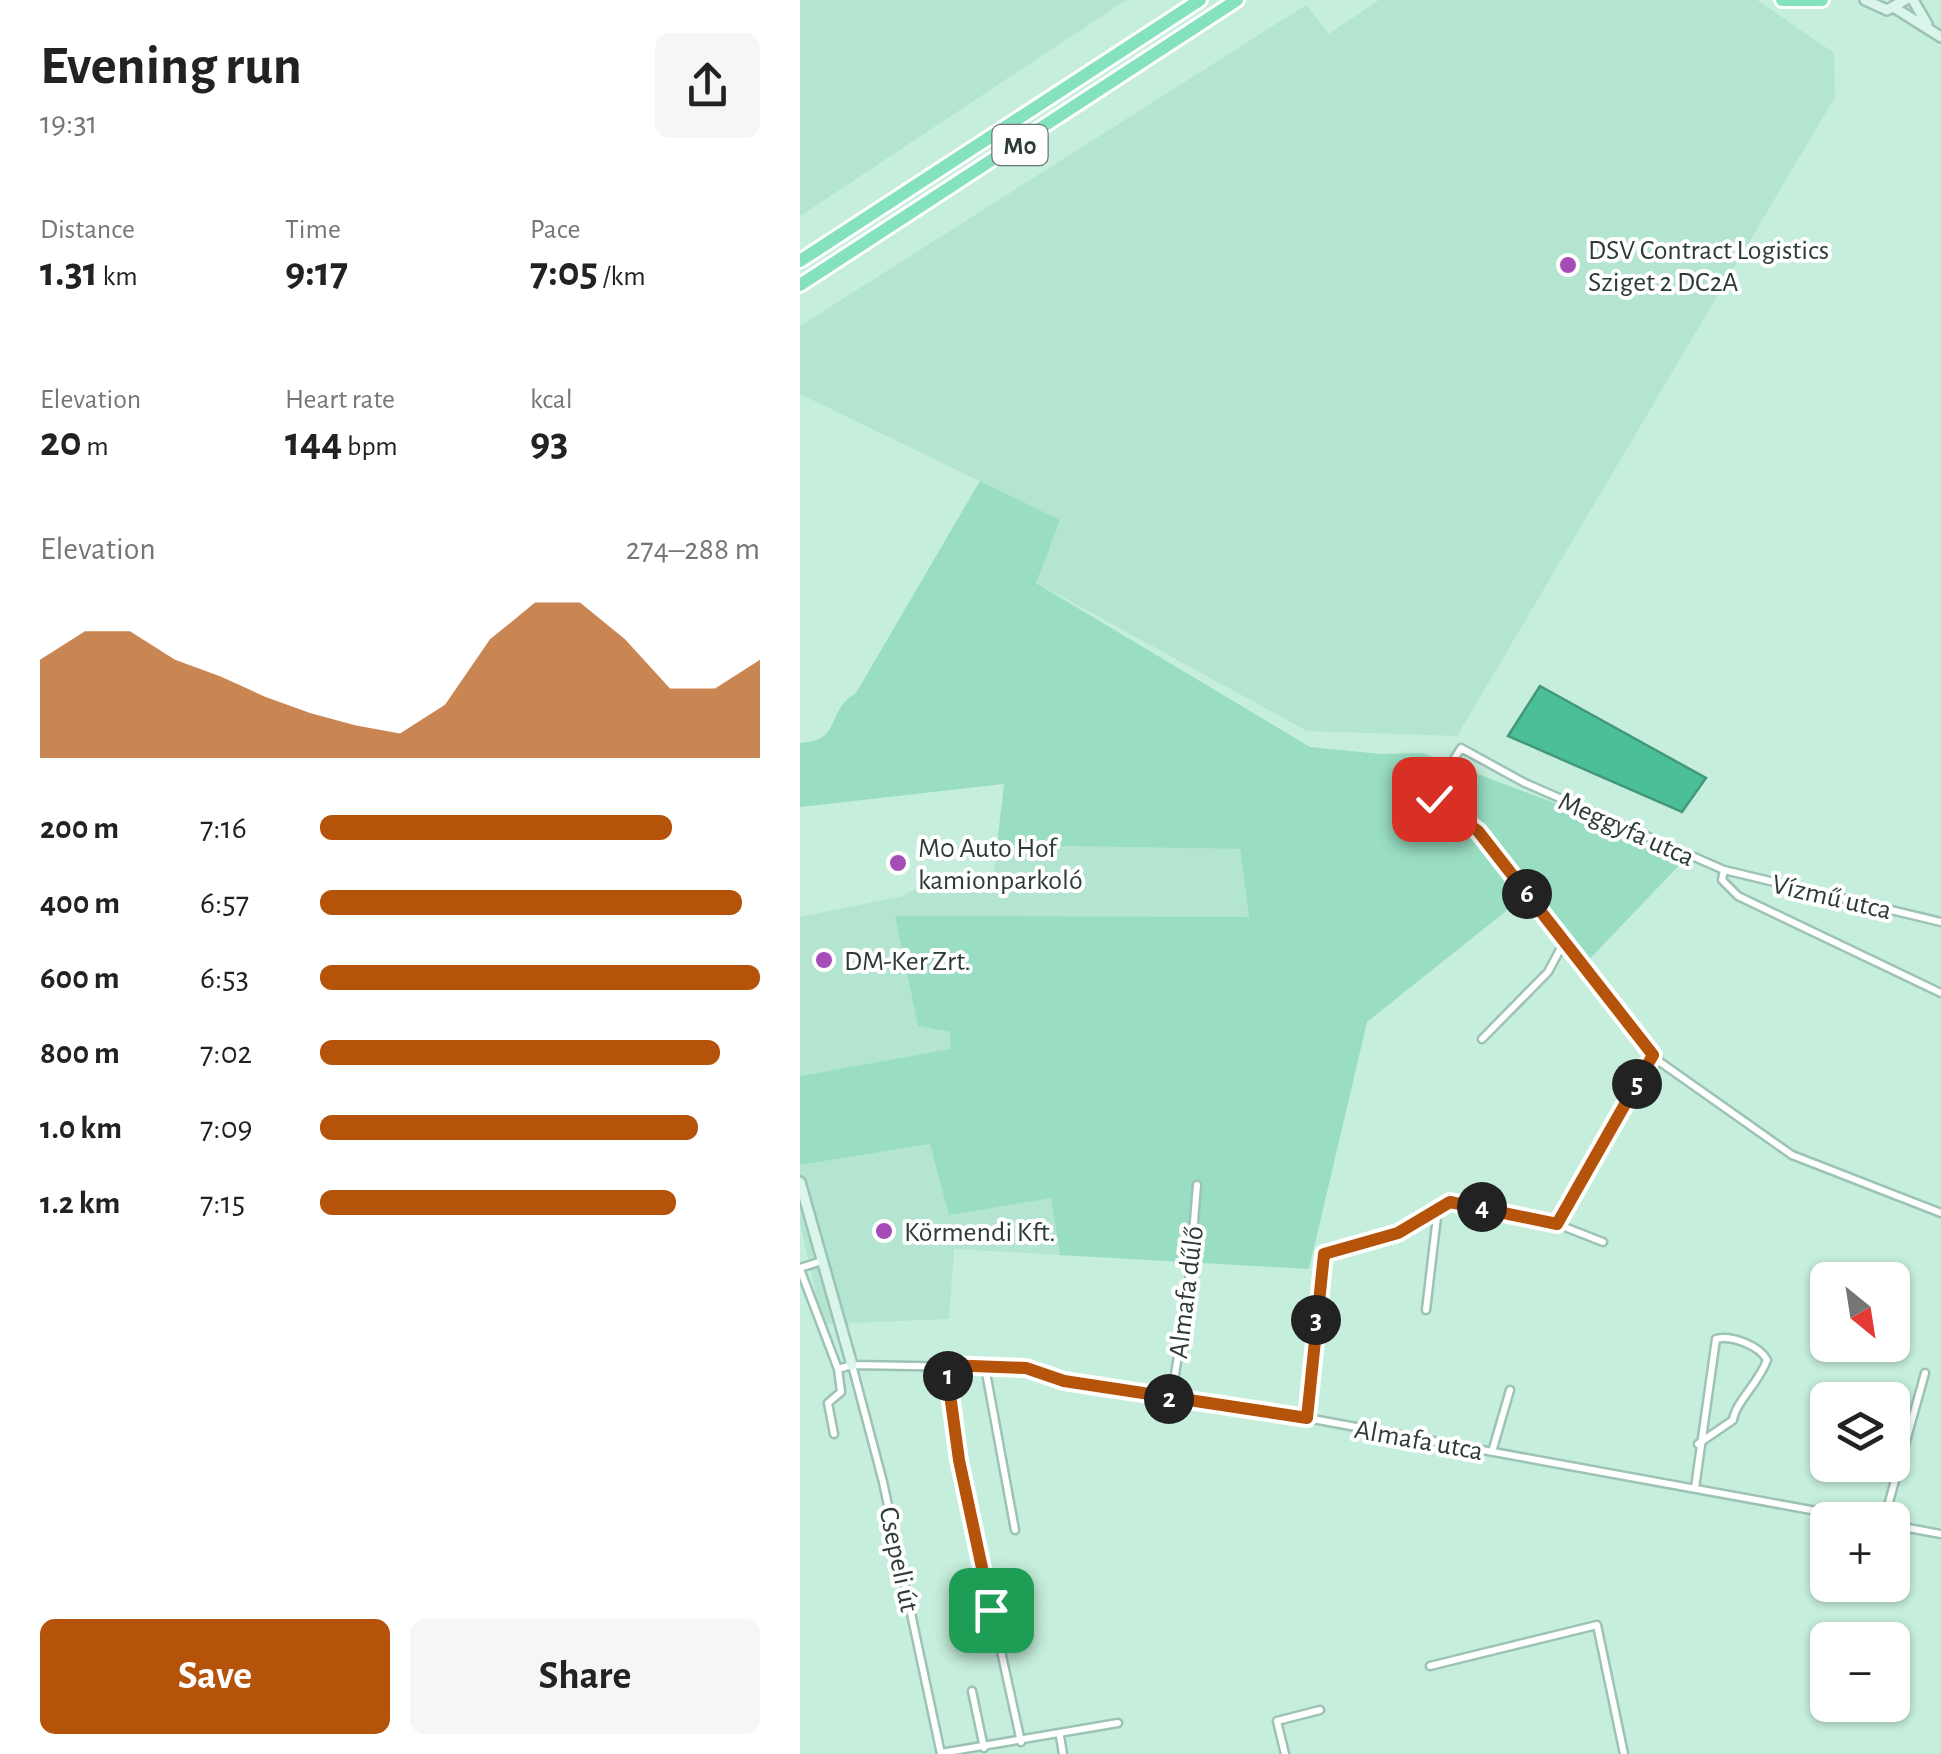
<!DOCTYPE html>
<html lang="en">
<head>
<meta charset="utf-8">
<style>
  body { margin:0; font-family:"Alegreya Sans",sans-serif; background:#f6f6f6; color:#222; height:100vh; display:flex; flex-direction:column; font-size:38px; white-space:nowrap }
  * { box-sizing:border-box; margin:0 }
  p { font-size:32px; color:#767676 }
  .icon { flex:none; width:55px; height:55px; fill:none; stroke:currentColor; stroke-width:2; stroke-linecap:round; stroke-linejoin:round }
  .map { position:relative; flex:1; overflow:hidden }
  .sheet { display:flex; flex-direction:column; background:#fff; width:800px }
  .sheet>* { flex:none }
  .needle { width:65px; rotate:150deg }
  .tools { position:absolute; left:1010px; top:1262px; display:grid; gap:20px }
  .tools a { display:grid; place-items:center; width:100px; height:100px; border-radius:15px; background:#fff; box-shadow:0 2px 8px #0004; font-size:50px }
  .pin { position:absolute; display:grid; place-items:center; width:85px; height:85px; color:#fff; margin:-42px; border-radius:20px; box-shadow:0 5px 15px #0006 }
  .km { position:absolute; width:50px; height:50px; margin:-25px; border-radius:50%; background:#222; color:#fff; font-size:28px; line-height:50px; text-align:center }
  .round { display:grid; place-items:center; flex:none; width:105px; height:105px; border-radius:15px; background:#f6f6f6 }
  .head { display:flex; align-items:center; justify-content:space-between; height:170px; padding:0 40px }
  h1 { font-size:55px; font-weight:700; line-height:75px }
  .metrics { display:grid; grid-template-columns:repeat(3,1fr); gap:15px; height:170px; padding:10px 40px }
  .metrics div { display:grid; align-content:center }
  .metrics b { font-size:42px; font-weight:700 }
  .metrics small { font-size:28px; font-weight:400 }
  .metrics p { font-size:28px }
  .chart { height:280px; padding:20px 40px }
  .chart p { display:flex; justify-content:space-between }
  .chart svg { width:100%; height:180px; margin-top:10px; fill:#b45309; opacity:.7 }
  .button { display:flex; gap:20px; margin-top:auto; padding:20px 40px }
  .button a { flex:1; height:115px; border-radius:15px; background:#b45309; color:#fff; font-size:40px; font-weight:700; line-height:115px; text-align:center }
  .button a+a { background:#f6f6f6; color:#222 }
  ul { padding:0 40px; list-style:none; font-size:32px }
  li { display:grid; grid-template-columns:160px 120px 1fr; align-items:center; height:75px }
  li i { height:25px; border-radius:12px; background:#b45309 }
  main { display:flex; flex:1; min-height:0 }
  .map>svg:first-child { display:block }
</style>
</head>
<body>
<main>
<section class="sheet">
<div class="head"><div><h1>Evening run</h1><p>19:31</p></div><a class="round"><svg class="icon" aria-label="share" viewBox="0 0 24 24"><path d="M12 15V3M7 8l5-5 5 5M5 13v7h14v-7"/></svg></a></div>
<div class="metrics">
<div><p>Distance</p><b>1.31<small> km</small></b></div>
<div><p>Time</p><b>9:17</b></div>
<div><p>Pace</p><b>7:05<small> /km</small></b></div>
</div>
<div class="metrics">
<div><p>Elevation</p><b>20<small> m</small></b></div>
<div><p>Heart rate</p><b>144<small> bpm</small></b></div>
<div><p>kcal</p><b>93</b></div>
</div>
<div class="chart"><p><span>Elevation</span>274–288 m</p>
<svg viewBox="0 0 160 44" preserveAspectRatio="none"><path d="M0 44V20L10 13L20 13L30 20L40 24L50 29L60 33L70 36L80 38L90 31L100 15L110 6L120 6L130 15L140 27L150 27L160 20V44z"/></svg>
</div>
<ul>
<li><b>200 m</b>7:16<i style="width:80%"></i></li>
<li><b>400 m</b>6:57<i style="width:96%"></i></li>
<li><b>600 m</b>6:53<i style="width:100%"></i></li>
<li><b>800 m</b>7:02<i style="width:91%"></i></li>
<li><b>1.0 km</b>7:09<i style="width:86%"></i></li>
<li><b>1.2 km</b>7:15<i style="width:81%"></i></li>
</ul>
<div class="button"><a>Save</a><a>Share</a></div>
</section>
<div class="map">
<svg width="1141" height="1754" viewBox="0 0 1141 1754">
  <rect width="100%" height="100%" fill="#c6eedc"/>
  <path fill="#b4e5d0" d="M0,0H326L0,216Z
    M579,0H957L1034,53L1035,97L657,736L507,731L235,582L260,520L0,394V326L506,5L529,34Z
    M197,845L440,849L449,918L95,916L118,1026L151,1032V1050L0,1076V917L103,896L126,882L193,881Z
    M130,1144L251,1198L260,1255L154,1249L149,1319L23,1324L0,1224V1165Z"/>
  <path fill="#99dec2" d="M180,481L260,520L236,583L510,747L581,754L622,753L890,854L780,969L721,899L567,1022L509,1269L260,1255L251,1198L149,1215L130,1144L0,1165V1076L151,1049L150,1032L118,1026L95,916L449,917L440,849L197,845L204,784L0,807V743C43,741 25,711 56,693Z"/>
  <path fill="#4bbf97" stroke="#42987a" stroke-width="2.5" d="M740,686L906,778L882,812L708,736Z"/>
  <g fill="none" stroke-linecap="round" stroke-linejoin="round">
    <g stroke="#9cc3b3" stroke-width="11">
      <path id="street" d="M924,870L922,880L938,896L1141,993
        M1141,922L924,870L725,783L661,748L633,793L638,803L678,831L860,1062L992,1155L1141,1213
        M682,1039L748,972L763,944
        M757,1224L803,1242
        M0,1268L22,1261
        M0,1269L38,1369L52,1365L226,1368L264,1381L507,1418L1066,1520
        M626,1310L638,1208
        M52,1365L83,1482L141,1754
        M147,1365L159,1460L221,1742
        M185,1367L215,1530
        M371,1399L388,1294L397,1185
        M507,1418L524,1254L598,1233L650,1202L757,1224L853,1055
        M34,1434L28,1403L41,1392L38,1369
        M692,1452L710,1390
        M895,1488L916,1339C932,1335 960,1346 967,1360C959,1383 936,1401 933,1420L898,1444
        M1084,1520L1125,1373
        M1092,1525L1141,1534
        M630,1666L797,1625L824,1754
        M172,1691L184,1748
        M260,1736L263,1754
        M141,1753L318,1723
        M485,1754L477,1721L520,1710"/>
    </g>
    <g stroke="#9cc3b3" stroke-width="14">
      <path id="secondary" d="M1065,0L1087,10L1105,0
        M1113,0L1127,24
        M1095,8L1141,37
        M0,1182L52,1365"/>
    </g>
    <g stroke="#fff" stroke-width="18">
      <path id="highway" d="M982,0H1022
        M0,261L400,0
        M0,285L437,0"/>
    </g>
    <use href="#street" stroke="#fff" stroke-width="6"/>
    <use href="#secondary" stroke="#daf6ec" stroke-width="9"/>
    <use href="#highway" stroke="#85e2be" stroke-width="12"/>
  </g>
  <g fill="none" stroke-linecap="round" stroke-linejoin="round">
    <g stroke="#fff" stroke-width="20">
      <path id="route" d="M191,1610L159,1460L146,1365L226,1368L264,1381L507,1418L524,1254L598,1233L650,1202L757,1224L853,1055L678,831L634,799"/>
    </g>
    <use href="#route" stroke="#b45309" stroke-width="12"/>
  </g>
  <g fill="#a64cb8" stroke="#fff" stroke-width="4">
    <circle cx="768" cy="265" r="10"/>
    <circle cx="98" cy="863" r="10"/>
    <circle cx="24" cy="960" r="10"/>
    <circle cx="84" cy="1231" r="10"/>
  </g>
  <g text-anchor="middle" stroke-width="8" stroke-linejoin="round" paint-order="stroke">
    <rect fill="#fff" stroke="#6c7672" stroke-width="2.5" x="192.5" y="125" width="55" height="40" rx="8"/>
    <g font-size="25" font-weight="bold" fill="#2d3c36">
      <text x="220" y="154">M0</text>
    </g>
    <g font-size="28" fill="#2d3c36" stroke="#fff" text-anchor="start">
      <text x="788" y="259">DSV Contract Logistics<tspan x="788" dy="32">Sziget 2 DC2A</tspan></text>
      <text x="118" y="857">M0 Auto Hof<tspan x="118" dy="32">kamionparkoló</tspan></text>
      <text x="44" y="970">DM-Ker Zrt.</text>
      <text x="104" y="1241">Körmendi Kft.</text>
    </g>
    <g font-size="28" fill="#2d3c36" stroke="#fff">
      <text transform="translate(827 828) rotate(24)" y="10">Meggyfa utca</text>
      <text transform="translate(1032 896) rotate(13)" y="10">Vízmű utca</text>
      <text transform="translate(385 1292) rotate(-83)" y="10">Almafa dűlő</text>
      <text transform="translate(619 1439) rotate(10)" y="10">Almafa utca</text>
      <text transform="translate(100 1559) rotate(78)" y="10">Csepeli út</text>
    </g>
  </g>
</svg>
<div class="tools">
<a><svg class="needle" viewBox="-14 -14 28 28"><path d="M0-13l5 13h-10z" fill="#e53935"/><path d="M0 13l5-13h-10z" fill="#767676"/></svg></a>
<a><svg class="icon" aria-label="layers" viewBox="0 0 24 24"><path d="M12 4l9 5-9 5-9-5zM3 14l9 5 9-5"/></svg></a>
<a>+</a>
<a>−</a>
</div>
<div class="pin" style="left:191px;top:1610px;background:#1e9e55"><svg class="icon" aria-label="arrive" viewBox="0 0 24 24"><path d="M6 21V4h12l-3 4 3 4H6"/></svg></div>
<div class="pin" style="left:634px;top:799px;background:#d93025"><svg class="icon" aria-label="check" viewBox="0 0 24 24"><path d="M5 12l5 5 9-10"/></svg></div>
<b class="km" style="left:148px;top:1376px">1</b>
<b class="km" style="left:369px;top:1399px">2</b>
<b class="km" style="left:516px;top:1320px">3</b>
<b class="km" style="left:682px;top:1207px">4</b>
<b class="km" style="left:837px;top:1084px">5</b>
<b class="km" style="left:727px;top:894px">6</b>
</div>
</main>
</body>
</html>
